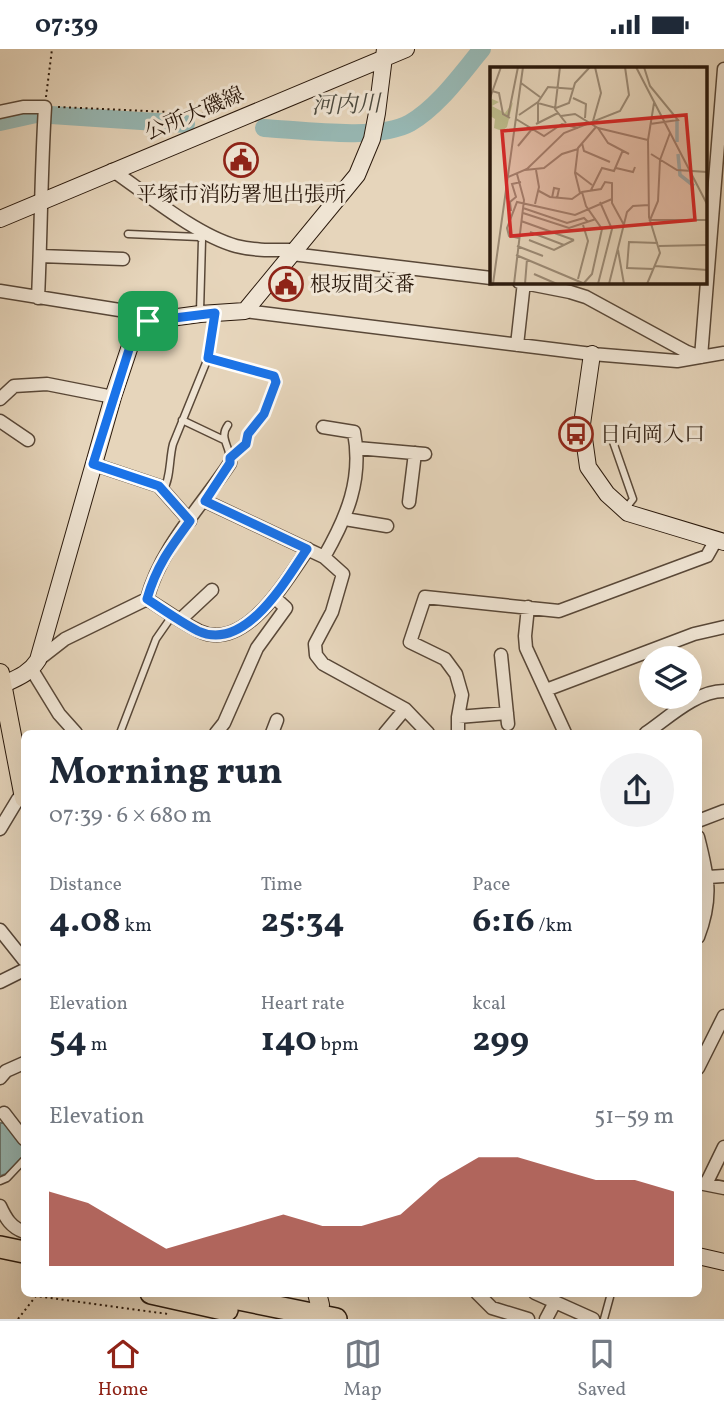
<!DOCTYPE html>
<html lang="en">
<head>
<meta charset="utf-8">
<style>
  body { margin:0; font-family:Vollkorn,"Noto Serif JP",serif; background:#f2f2f3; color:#1f2937; height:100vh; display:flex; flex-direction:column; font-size:26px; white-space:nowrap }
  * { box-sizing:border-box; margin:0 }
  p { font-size:23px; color:#747a83 }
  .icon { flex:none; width:38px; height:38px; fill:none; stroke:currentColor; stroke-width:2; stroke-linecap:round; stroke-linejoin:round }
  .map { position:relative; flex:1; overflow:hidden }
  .details { position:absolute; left:21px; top:681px; width:681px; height:567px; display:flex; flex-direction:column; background:#fff; border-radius:10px; box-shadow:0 7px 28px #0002 }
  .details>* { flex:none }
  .controls { position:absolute; left:639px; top:597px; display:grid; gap:14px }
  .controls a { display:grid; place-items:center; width:63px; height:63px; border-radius:50%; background:#fff; box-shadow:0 7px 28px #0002; font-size:35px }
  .pin { position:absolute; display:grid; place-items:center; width:60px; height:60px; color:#fff; margin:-30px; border-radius:14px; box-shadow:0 4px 10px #0006 }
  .round { display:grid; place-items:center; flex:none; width:74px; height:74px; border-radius:37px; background:#f2f2f3 }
  .summary { display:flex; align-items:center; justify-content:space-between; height:119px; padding:0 28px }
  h1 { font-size:38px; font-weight:700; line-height:52px }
  .metrics { display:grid; grid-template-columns:repeat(3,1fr); gap:10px; height:119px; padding:7px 28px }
  .metrics div { display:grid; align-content:center }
  .metrics b { font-size:35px; font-weight:700 }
  .metrics small { font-size:19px; font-weight:400 }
  .metrics p { font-size:19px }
  .chart { height:196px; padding:14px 28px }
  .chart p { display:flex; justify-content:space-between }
  .chart svg { width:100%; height:126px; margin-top:7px; fill:#8f2418; opacity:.7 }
  .status { display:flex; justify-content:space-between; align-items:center; height:49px; padding:0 35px; background:#fff; direction:ltr }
  .status svg { height:19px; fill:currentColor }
  .menu { display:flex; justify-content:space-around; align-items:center; height:98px; border-top:2px solid #e0e1e3; background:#fff; font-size:19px; color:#747a83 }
  .menu a { display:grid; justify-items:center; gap:4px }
  .menu .active { color:#8f2418 }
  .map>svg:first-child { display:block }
</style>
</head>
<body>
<div class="status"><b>07:39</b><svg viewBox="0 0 49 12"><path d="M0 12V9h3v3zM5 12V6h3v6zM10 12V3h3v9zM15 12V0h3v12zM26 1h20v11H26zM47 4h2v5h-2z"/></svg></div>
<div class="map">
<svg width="724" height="1270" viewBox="0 0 724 1270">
  <defs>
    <filter id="shadow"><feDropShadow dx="4.5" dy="4.5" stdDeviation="2" flood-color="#0004"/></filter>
  </defs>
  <rect width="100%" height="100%" fill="#e6d5bb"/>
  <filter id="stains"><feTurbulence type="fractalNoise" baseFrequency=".00286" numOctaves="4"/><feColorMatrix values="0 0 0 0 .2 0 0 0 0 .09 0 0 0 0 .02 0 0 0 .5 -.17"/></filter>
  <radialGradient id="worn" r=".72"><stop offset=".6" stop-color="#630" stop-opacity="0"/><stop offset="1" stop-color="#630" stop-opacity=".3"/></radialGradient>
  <path fill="#97b8b4" stroke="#6b7871" stroke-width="2" d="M0,1074H7L24,1093V1107L6,1125L0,1127Z"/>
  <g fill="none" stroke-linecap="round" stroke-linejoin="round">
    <path stroke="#97b8b4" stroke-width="18" d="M0,73L36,65L186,75
      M264,79C302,81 378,92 410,74C439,57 461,25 482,0"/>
  </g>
  <path fill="#d18c84" stroke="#2a190c" stroke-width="2" filter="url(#shadow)" d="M285,230L292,236L288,241L281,235Z"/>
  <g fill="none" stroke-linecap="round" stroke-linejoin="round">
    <g stroke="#594838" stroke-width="9">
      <path id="lane" d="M128,185L199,188L202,191L200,263
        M208,309L274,327L276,333L264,365L248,385L246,395L230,409
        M182,371L224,391
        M228,376C219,388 229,396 230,409
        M611,387L633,450L626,459
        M163,442C171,429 169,410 173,395L208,309L215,264
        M120,684L156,590L172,567
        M0,1132L7,1129L24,1111
        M604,1270L610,1248"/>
    </g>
    <g stroke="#594838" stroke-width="15">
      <path id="street" d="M0,63L23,58H45C41,122 41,185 38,249
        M112,121C147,145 196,186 236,197C255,202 275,201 295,201
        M292,205L491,229
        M40,207L123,210
        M519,233L570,243L586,248L687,303L701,308L724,20
        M0,242L132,263L148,272
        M245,262L592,305L677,312L724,304
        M517,296L524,233
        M0,350L14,337L47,335L113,348
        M0,372L28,391
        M323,378L354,383C363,430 347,468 324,508
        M357,399L425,405
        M93,415L159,437L190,472
        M205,452L324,508L343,525L332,563L315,595L316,606L323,615L405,660L428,684
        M409,453L415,404
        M345,470L387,477
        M147,550C163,560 182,574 199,582C245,604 286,531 308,500
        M528,558L525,587L526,599L565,684
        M181,570L212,541
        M501,606L508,675
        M38,611L65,590L147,550C161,498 201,458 230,414
        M32,621L59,665L76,684
        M546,641L694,585L724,578
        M458,668L507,664
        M216,684L224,674L257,599L286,559L275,549
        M272,684L277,671
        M385,684L405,660
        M458,684V668L462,646L456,625L445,610L410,593L425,548L559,562L707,507L716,491
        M646,684C668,669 696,642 724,642
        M698,772L724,762
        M0,780L18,750L24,747
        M698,788C708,827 713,849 698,888
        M708,828L724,827
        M0,881L24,911
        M0,933L24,921
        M698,1019L724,967
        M0,1029L6,1022L24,1014
        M4,1064L24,1090
        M699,1134L724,1139
        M706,1135L724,1098
        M0,1157C6,1170 11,1178 24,1183
        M477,1244L492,1259L528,1270
        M535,1244L593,1270
        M546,1270L555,1253"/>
    </g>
    <g stroke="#2a190c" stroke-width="18">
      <path id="secondary" d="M0,170L406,0
        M592,305L582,375L588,418L607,445L628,464L724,493
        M2,636C17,629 29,625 38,611L113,348L132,291L141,278L148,272L200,265L245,262L357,126L372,90L377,64L385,0
        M698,1207L724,1213"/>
    </g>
    <g stroke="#2a190c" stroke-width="20">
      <path id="primary" d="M0,624L24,749
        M317,1244L320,1256"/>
    </g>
    <g stroke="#2a190c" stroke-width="24">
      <path id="highway" d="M0,1198L24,1203
        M151,1244L227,1261
        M209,1244L336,1270"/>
    </g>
    <path stroke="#2a190c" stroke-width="2" stroke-dasharray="2 3.5" stroke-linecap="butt" d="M46,48L52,0
      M58,58L216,65
      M18,1270L36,1247L168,1265"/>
    <use href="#lane" stroke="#efe4d3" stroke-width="6"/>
    <use href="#street" stroke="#efe4d3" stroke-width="12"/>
    <use href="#secondary" stroke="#efe4d3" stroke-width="16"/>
    <use href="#primary" stroke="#e6d5bb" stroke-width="18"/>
    <use href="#highway" stroke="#e6d5bb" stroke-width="21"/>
  </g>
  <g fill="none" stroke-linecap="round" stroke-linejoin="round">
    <g stroke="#fff" stroke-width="14">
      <path id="route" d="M215,264L208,309L274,327L276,333L264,365L248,385L246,395L230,409V414L205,452L307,500C286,531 245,604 198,582C182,574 162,560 147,550C156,518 170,499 190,472L159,437L93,415L132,291C139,280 144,273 158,271Z"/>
    </g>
    <use href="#route" stroke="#1a73e8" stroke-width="9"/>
  </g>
  <defs>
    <g id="civic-ring" transform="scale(1.75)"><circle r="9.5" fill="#efe4d3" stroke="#8f2418" stroke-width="1.5"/><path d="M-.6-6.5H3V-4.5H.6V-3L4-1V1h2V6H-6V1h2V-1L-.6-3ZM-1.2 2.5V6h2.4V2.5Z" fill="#8f2418"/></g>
    <g id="bus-ring" transform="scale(1.75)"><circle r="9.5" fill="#efe4d3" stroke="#8f2418" stroke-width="1.5"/><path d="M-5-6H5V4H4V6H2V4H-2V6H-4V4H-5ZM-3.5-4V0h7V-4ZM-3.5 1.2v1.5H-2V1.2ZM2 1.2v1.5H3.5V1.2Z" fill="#8f2418"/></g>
  </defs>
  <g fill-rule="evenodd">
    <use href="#civic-ring" x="241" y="111"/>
    <use href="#civic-ring" x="286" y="235"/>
    <use href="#bus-ring" x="576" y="385"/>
  </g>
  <g text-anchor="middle" stroke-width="6" stroke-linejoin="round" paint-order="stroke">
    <g font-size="21" fill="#2a190c" stroke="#efe4d3">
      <text transform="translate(194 64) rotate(-23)" y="7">公所大磯線</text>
    </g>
    <g font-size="21" fill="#2a190c" stroke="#efe4d3" text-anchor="start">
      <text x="241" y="152" text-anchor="middle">平塚市消防署旭出張所</text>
      <text x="310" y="242">根坂間交番</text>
      <text x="600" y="392">日向岡入口</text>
    </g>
    <g font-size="23" font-style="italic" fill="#4b493e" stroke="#efe4d3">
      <text transform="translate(346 55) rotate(-2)" y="8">河内川</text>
    </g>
  </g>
  <g transform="translate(490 18)">
    <rect width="217" height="217" fill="#e6d5bb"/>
    <path d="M2,32L9,35L2,39L15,46L23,35L17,60L12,64L4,61L5,52L0,49Z" fill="#bcbb8b"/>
    <path fill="none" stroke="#97b8b4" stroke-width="3.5" d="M187,52V75M188,87L190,108L204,119"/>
    <path fill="none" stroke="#9b8a75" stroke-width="2" d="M70,0L65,42L76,56M146,0L217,137M154,0L160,19L188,53L160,57M31,16L50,30M2,24L9,26L13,47L20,51M0,31L11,0M83,31L96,37L95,51M29,48L48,35L58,20L84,22M71,49L85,47L108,61L158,73L159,150L170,186L157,217M18,50L28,0M26,52L54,69L72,57L88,61M103,54L111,26L105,0M48,55V36L66,41L79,36L85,16L100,0M46,57L68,46M108,61L118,76L139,87M158,73L164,36M92,76L94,84L120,95M28,79L42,62M161,87L187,103L217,105M170,93L168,134L160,153H217M170,93L180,66M126,101L143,105L145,100M35,103L54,101L72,87L88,82M85,105L102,118M18,110L37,102L74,66L130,44L139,28L135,0M101,123L112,101L124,104L133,83M49,124L60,130L82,132L92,125L111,122L115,115L122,116V136L134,158M92,125L96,139L112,162L102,207L93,217M90,126L85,106L88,81L106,60M62,131L64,121L69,122L67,131M45,137L49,120L46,103M33,141L77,156L94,151L98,155M21,144L20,135L26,130L22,117L31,115M33,146L79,161L106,152M31,154L84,173M40,165L74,178M29,171L19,169L17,161L27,135L85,148L122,132M39,173L64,183L84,173M27,179L53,189M169,179L217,178M128,183L134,217M26,188L95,217M165,199L217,203M136,201L164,202M137,201L139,175L168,176M44,207L67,217M88,212L98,174L93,158M3,217L33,0M24,217L34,133L27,107M35,217L37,192M108,217L122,162L110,135M119,217L137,145L143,139L159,138"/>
    <path fill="#d62828" fill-opacity="0.15" stroke="#d62828" stroke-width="3.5" d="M196,48L205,153L21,169L12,64Z"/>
    <rect width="217" height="217" fill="none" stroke="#2a190c" stroke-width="3.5"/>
  </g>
  <rect width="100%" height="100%" filter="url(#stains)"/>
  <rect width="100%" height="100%" fill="url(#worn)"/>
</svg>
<div class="controls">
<a><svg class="icon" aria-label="layers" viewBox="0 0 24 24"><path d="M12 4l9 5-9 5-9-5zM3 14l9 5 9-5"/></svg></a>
</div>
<div class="pin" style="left:148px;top:272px;background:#1e9e55"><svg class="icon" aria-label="arrive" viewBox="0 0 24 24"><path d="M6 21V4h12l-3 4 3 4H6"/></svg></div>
<section class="details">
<div class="summary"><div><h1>Morning run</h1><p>07:39 · 6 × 680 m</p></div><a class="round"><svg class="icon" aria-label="share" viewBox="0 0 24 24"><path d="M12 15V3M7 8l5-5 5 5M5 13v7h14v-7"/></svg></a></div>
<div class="metrics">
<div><p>Distance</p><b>4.08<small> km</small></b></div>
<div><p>Time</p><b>25:34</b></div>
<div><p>Pace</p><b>6:16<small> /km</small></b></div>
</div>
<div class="metrics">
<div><p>Elevation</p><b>54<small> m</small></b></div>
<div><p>Heart rate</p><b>140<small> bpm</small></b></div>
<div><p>kcal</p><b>299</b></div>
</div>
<div class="chart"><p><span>Elevation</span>51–59 m</p>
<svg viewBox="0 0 160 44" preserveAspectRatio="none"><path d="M0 44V18L10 22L20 30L30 38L40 34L50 30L60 26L70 30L80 30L90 26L100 14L110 6L120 6L130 10L140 14L150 14L160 18V44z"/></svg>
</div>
</section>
</div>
<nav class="menu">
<a class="active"><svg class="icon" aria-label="home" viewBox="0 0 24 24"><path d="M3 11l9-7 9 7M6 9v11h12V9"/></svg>Home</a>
<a><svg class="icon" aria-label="map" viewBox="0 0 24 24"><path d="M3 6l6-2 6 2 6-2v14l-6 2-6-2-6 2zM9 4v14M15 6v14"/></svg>Map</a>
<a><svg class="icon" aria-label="saved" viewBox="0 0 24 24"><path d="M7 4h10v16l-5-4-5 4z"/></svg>Saved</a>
</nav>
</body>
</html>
